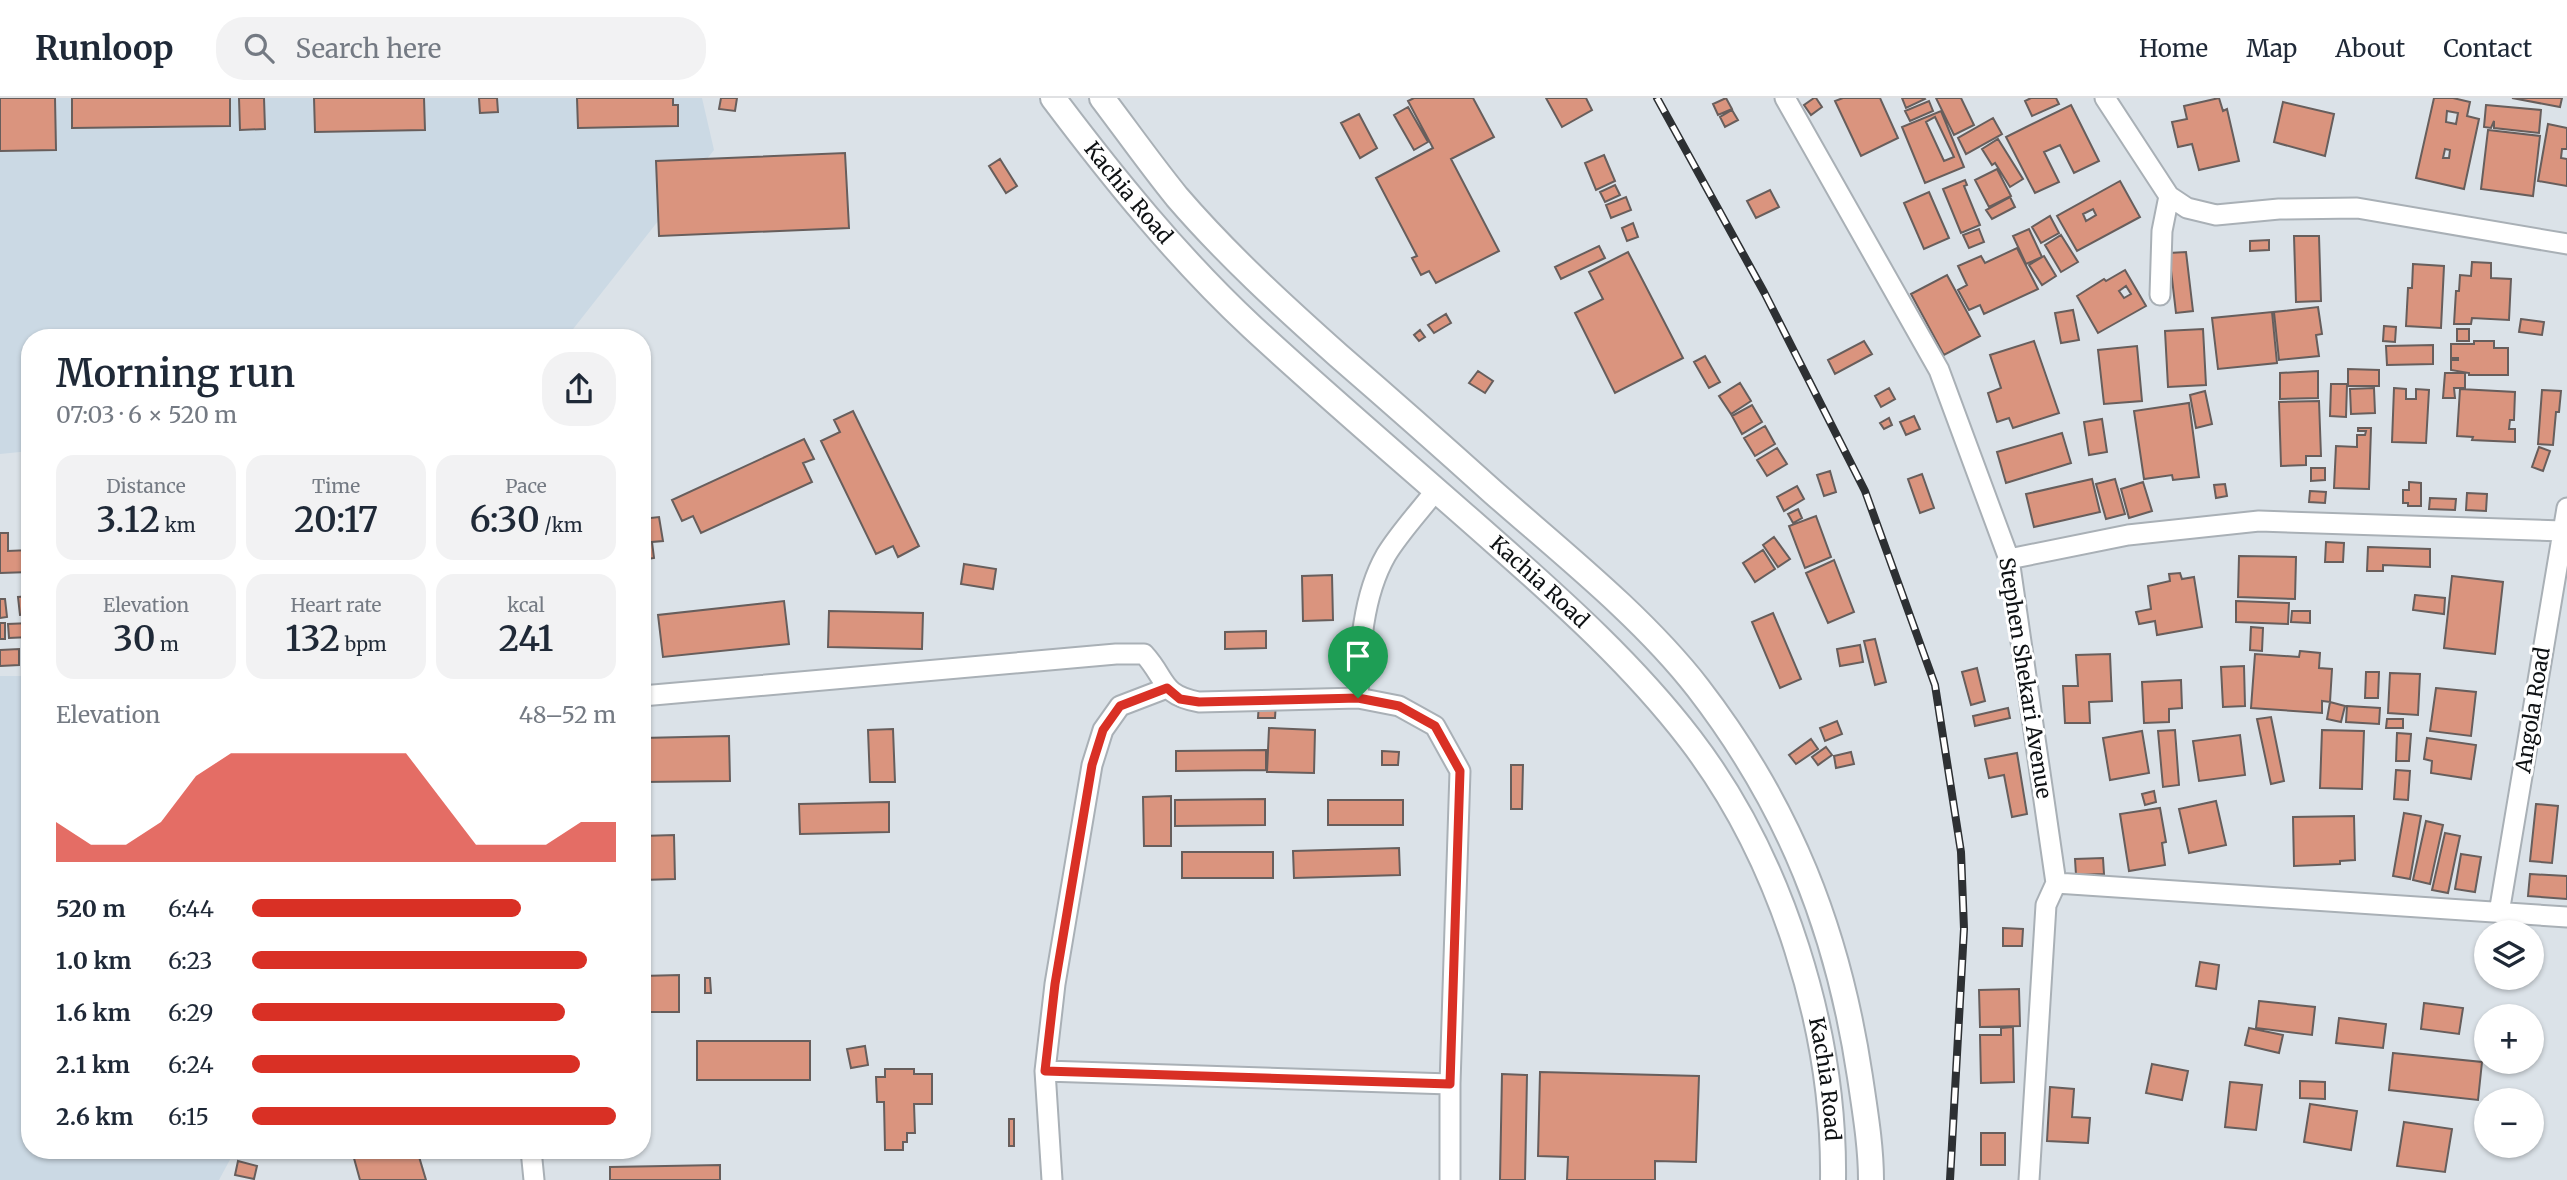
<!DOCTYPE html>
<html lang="en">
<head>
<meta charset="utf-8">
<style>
  body { margin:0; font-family:Merriweather,serif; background:#f2f2f3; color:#1f2937; height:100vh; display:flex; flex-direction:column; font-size:26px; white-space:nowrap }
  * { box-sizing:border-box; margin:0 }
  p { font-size:23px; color:#747a83 }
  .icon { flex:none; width:38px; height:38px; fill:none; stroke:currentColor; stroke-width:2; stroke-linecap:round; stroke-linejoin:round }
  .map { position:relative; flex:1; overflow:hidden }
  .panel { position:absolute; left:21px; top:231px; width:630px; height:830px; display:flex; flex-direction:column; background:#fff; border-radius:28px; box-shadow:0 2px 5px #0004 }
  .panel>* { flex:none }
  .tools { position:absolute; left:2474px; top:822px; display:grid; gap:14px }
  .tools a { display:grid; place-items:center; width:70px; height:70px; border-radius:50%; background:#fff; box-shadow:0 2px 5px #0004; font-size:35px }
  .pin { position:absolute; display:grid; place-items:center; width:60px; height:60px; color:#fff; margin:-72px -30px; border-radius:50% 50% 50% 0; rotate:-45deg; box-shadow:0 0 7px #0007 }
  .pin .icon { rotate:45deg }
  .round { display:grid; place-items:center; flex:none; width:74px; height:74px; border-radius:28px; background:#f2f2f3 }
  .head { display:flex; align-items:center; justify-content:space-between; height:119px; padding:0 35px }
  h1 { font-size:38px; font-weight:600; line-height:52px }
  .stats { display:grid; grid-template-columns:repeat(3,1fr); gap:10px; height:119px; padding:7px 35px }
  .stats div { display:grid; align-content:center; border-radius:18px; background:#f2f2f3; text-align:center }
  .stats b { font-size:35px; font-weight:600 }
  .stats small { font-size:19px; font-weight:400 }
  .stats p { font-size:19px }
  .chart { height:196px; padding:14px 35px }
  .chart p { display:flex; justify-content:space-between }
  .chart svg { width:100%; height:126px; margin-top:7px; fill:#d93025; opacity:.7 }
  ul { padding:0 35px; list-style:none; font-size:23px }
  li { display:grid; grid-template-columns:112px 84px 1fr; align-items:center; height:52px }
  li i { height:18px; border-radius:9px; background:#d93025 }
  header { display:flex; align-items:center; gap:42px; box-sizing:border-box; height:98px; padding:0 35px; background:#fff; border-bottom:2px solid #e0e1e3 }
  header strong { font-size:33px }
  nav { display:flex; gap:38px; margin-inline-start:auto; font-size:24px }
  .search { width:490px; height:63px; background:#f2f2f3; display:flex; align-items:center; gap:18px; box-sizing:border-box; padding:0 24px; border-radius:28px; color:#747a83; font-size:26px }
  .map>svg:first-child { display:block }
</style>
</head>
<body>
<header>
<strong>Runloop</strong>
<div class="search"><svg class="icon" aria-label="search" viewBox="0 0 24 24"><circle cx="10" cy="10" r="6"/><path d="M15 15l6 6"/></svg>Search here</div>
<nav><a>Home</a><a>Map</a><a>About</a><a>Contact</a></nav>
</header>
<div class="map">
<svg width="2567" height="1082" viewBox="0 0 2567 1082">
  <rect width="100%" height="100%" fill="#dbe2e8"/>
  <path fill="#cbd9e4" d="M0,0H702L714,52L566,240H30V353L0,356Z
    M0,578H30V1052H233V1056L219,1082H0Z"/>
  <path fill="#da947e" stroke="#675e5c" stroke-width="2" fill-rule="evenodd" d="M0,0H55L56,52L0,53Z
    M72,0H230V28L72,30Z
    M239,0H264L265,31L240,32Z
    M314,0H424L425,32L315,34Z
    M479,0H497L498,14L480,15Z
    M577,0H673V7H678V28L578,30Z
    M721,0H737L735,13L719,11Z
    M1414,0H1473L1494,39L1451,61L1499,153L1436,185L1429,173L1421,177L1412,160L1417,158L1376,80L1433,50L1408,3Z
    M1546,0H1586L1592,12L1562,29Z
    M1726,0L1732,11L1718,17L1713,6Z
    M1814,0H1816L1822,9L1811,17L1804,7Z
    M1843,0H1880L1898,40L1861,58L1835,3Z
    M1902,0H1924L1925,1L1906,10Z
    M1936,0H1961L1974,27L1954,37Z
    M2031,0H2056L2059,6L2032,18L2025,3Z
    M2219,0L2223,13L2227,11L2239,63L2199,72L2192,46L2178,49L2172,24L2187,21L2184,8Z
    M2434,0H2453L2470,4L2467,18L2479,21L2464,91L2416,80ZM2447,13L2458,15L2456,26L2446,24ZM2445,51L2450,52L2449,60H2443Z
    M2512,0H2562L2560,9Z
    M1929,3L1933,13L1910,23L1905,13Z
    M2283,4L2334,16L2325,58L2274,44Z
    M2071,7L2099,63L2074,75L2060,47L2044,54L2059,84L2035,95L2006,39Z
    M2486,7L2541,12L2539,35L2494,30V23L2491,30L2484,29Z
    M1408,9L1428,44L1414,52L1394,17Z
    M1732,12L1738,22L1725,29L1720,19Z
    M1941,13L1964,69L1925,85L1902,29ZM1935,19L1954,59L1944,63L1926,24Z
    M1359,16L1377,50L1360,60L1341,25Z
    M1993,20L2002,36L1966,56L1958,40Z
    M2548,26L2567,30V51H2562L2561,60L2567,61V88L2538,83Z
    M2488,32L2540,38L2533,98L2481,91Z
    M1998,41L2023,81L2010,89L1995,65L1992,67L1982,51Z
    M845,55L849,130L659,138L656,63Z
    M1604,57L1615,83L1596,92L1585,65Z
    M1000,61L1017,88L1006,95L989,68Z
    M1997,71L2011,98L1989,109L1975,82Z
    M1965,82L1967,87L1964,88L1980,127L1961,135L1943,91Z
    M2120,83L2140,119L2077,153L2057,118ZM2093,111L2096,117L2086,123L2083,116Z
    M1615,87L1620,97L1605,104L1600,94Z
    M1770,92L1779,109L1756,120L1747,103Z
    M1929,94L1949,140L1924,151L1904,105Z
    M1626,99L1631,112L1611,120L1606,107Z
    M2010,99L2015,109L1992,121L1986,112Z
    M2050,118L2059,135L2041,145L2032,129Z
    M1633,125L1638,139L1627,143L1622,130Z
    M1979,131L1984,144L1969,150L1963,137Z
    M2029,131L2042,159L2026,166L2013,138Z
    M2061,137L2078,164L2061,174L2045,147Z
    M2294,138H2319L2321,203L2296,204Z
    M2269,142V152L2250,153V143Z
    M1599,148L1605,160L1561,181L1555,169Z
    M2017,150L2038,191L1984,216L1980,207L1969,212L1958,192L1967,187L1958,168L1981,158L1985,165Z
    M1628,154L1683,260L1615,295L1575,215L1603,201L1589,174Z
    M2186,154L2193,213L2176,215L2169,155Z
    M2044,158L2056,178L2042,187L2029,167Z
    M2472,164L2491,165V180L2511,181L2509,222L2472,220L2471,226H2454L2456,193H2459L2460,177L2471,178Z
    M2413,166L2444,168L2441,230L2406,228L2408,190H2412Z
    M2125,172L2146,208L2098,235L2077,198L2104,181L2106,183ZM2126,188L2131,196L2124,200L2119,193Z
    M1947,177L1980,238L1944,257L1911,196Z
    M2318,209L2322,236L2316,237L2319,258L2279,262L2274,214Z
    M2073,212L2079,242L2061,245L2055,215Z
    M2272,214L2277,265L2218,271L2212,220Z
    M1446,216L1451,225L1434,235L1428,227Z
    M2521,221L2544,224L2542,237L2519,234Z
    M2384,228L2396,229L2395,244L2383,243Z
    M2203,231L2206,287L2168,289L2165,233Z
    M2457,231H2469V243H2457Z
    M1420,232L1425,239L1419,243L1414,237Z
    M1864,243L1872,256L1835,276L1828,262Z
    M2034,243L2059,315L2013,330L2009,320L1997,324L1988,295L2001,290L1990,257Z
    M2474,243H2494V250H2508V277H2469V275L2451,272V262H2458V260H2451V246H2474Z
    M2433,247V266L2387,267L2386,248Z
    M2137,248L2142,303L2104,306L2098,252Z
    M1705,258L1720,284L1709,290L1694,264Z
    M2348,271L2379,272V288H2348Z
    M1478,273L1493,283L1485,295L1469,285Z
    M2318,273V300L2280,301V275Z
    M2445,275H2465V290H2454L2455,300H2443Z
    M1740,285L1751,303L1731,316L1719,298Z
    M2331,286H2347L2346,319L2330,318Z
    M1889,290L1895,301L1881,309L1875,298Z
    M2374,290L2375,315L2351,316L2350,291Z
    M2394,290L2406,291V301H2416V291L2429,292L2426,345L2392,344Z
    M2460,291L2515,294L2514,322H2510L2509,331H2515V344L2472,342L2473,339L2457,338Z
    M2542,292L2561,293L2559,314H2556L2553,347L2538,346Z
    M2205,293L2212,326L2196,330L2190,297Z
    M2319,303L2321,358H2306V367L2281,368L2279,304Z
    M2189,305L2199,379L2173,382L2172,377L2144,381L2134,313Z
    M1752,307L1762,324L1742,336L1732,318Z
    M853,313L919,448L898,459L893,448L876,456L821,343L840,334L834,322Z
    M1914,318L1920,331L1906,337L1900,324Z
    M1889,320L1892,327L1884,331L1880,325Z
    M2102,321L2107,354L2089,357L2084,324Z
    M1765,328L1775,346L1755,358L1744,340Z
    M2358,330H2371L2369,391L2334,390L2336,348L2357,349V337H2365L2366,333H2358Z
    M2062,335L2071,365L2006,385L1997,354Z
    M804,341L814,361L803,365L812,384L701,435L693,418L682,423L672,402Z
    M2539,349L2550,353L2543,373L2532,369Z
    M1777,350L1787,366L1767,378L1757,362Z
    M2311,370H2325V382L2311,383Z
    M1830,373L1836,394L1824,398L1817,377Z
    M1922,376L1934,410L1920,415L1908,381Z
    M2092,381L2100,414L2034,429L2026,396Z
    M2115,381L2125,416L2106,421L2096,386Z
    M2143,384L2152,413L2129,420L2121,391Z
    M2409,384L2421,385V408H2408V405H2403V392H2409Z
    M2225,386L2227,398L2216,400L2214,387Z
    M1797,388L1804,401L1784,413L1777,399Z
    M2310,393L2326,394L2325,405L2309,404Z
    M2467,395L2487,396L2486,413L2466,412Z
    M2430,400L2456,401L2455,412L2429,411Z
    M1798,411L1802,420L1793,425L1788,416Z
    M1816,418L1831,459L1805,470L1789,428Z
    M659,419L663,443L652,444L654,460L642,462V421Z
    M0,435H8V453L30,452V474L0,475Z
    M1774,439L1790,461L1778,469L1763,447Z
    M23,441H30V452H23Z
    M2326,444L2344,445L2343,464H2325Z
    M2368,449L2430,451V469L2383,467V473H2367Z
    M1763,452L1775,471L1755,484L1743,465Z
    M2239,458L2296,459L2295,501L2238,499Z
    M1834,462L1854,514L1828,525L1806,475Z
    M964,466L996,471L993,491L961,486Z
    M2180,475L2182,481L2194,479L2202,529L2157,537L2155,523L2139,526L2136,514L2151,511L2148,488L2170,483L2169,476Z
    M1332,477L1333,522L1303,523L1302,478Z
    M2452,478L2503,484L2495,556L2444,550Z
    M2415,497L2445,500L2444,516L2413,512Z
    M30,498V516L20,517L18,499Z
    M0,501H5L7,519L0,520Z
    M784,503L789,546L663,559L658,517Z
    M2236,503L2289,505L2288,526L2236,524Z
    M829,513L923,515L922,551L828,549Z
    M2292,513H2310V525L2291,524Z
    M1773,515L1801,581L1780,590L1752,524Z
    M0,525H5V541H0Z
    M30,525V539L9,540L8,526Z
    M2251,529L2263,530L2262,553L2250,552Z
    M1266,533V550L1225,551V534Z
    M1875,541L1886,584L1875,587L1864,543Z
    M1860,547L1863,564L1840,568L1837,551Z
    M19,551V567L0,568V552Z
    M2300,553L2320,555L2319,570L2332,571L2330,604L2322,603V615L2251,610L2255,556L2299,559Z
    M2110,556L2112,603L2089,604L2090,625H2065L2063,588H2078L2076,557Z
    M2244,568L2245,608L2223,609L2221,569Z
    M1977,570L1985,603L1971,607L1962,574Z
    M2366,574H2379L2378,600H2365Z
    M2390,575L2420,576L2418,617L2388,615Z
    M2181,582L2182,610L2169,611V624L2144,625L2142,584Z
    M2436,590L2476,594L2471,638L2430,633Z
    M1259,603L1276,604L1275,620H1258Z
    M2330,604L2345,608L2341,624L2327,621Z
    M2347,608L2380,610L2379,626L2346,624Z
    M2008,610L2010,620L1975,628L1973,618Z
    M2271,619L2284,683L2271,686L2257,621Z
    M2387,621H2403V630H2386Z
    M1837,623L1842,636L1825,643L1820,630Z
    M1269,630L1315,632L1314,675L1267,674Z
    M893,631L895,684H870L868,632Z
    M2175,632L2179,687L2163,689L2158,633Z
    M2322,632L2364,633L2362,691L2320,690Z
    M2142,633L2149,675L2110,682L2103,640Z
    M2397,635L2411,636L2409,663H2396Z
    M2240,637L2245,677L2199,683L2193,643Z
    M729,638L730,683L642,684V640Z
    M2427,640L2476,647L2471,681L2431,675L2432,663L2424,661Z
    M1811,641L1818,651L1796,666L1789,657Z
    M1826,649L1832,657L1818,667L1812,659Z
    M1266,652V672L1176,673V653Z
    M1382,653L1399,654L1398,667H1382Z
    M1851,654L1854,666L1836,670L1834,658Z
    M2017,655L2027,716L2012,719L2004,677L1989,680L1985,661Z
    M1511,667H1523L1522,711H1511Z
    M2396,672L2410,673L2408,702L2394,701Z
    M2154,693L2156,704L2145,707L2142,696Z
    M1171,698V748H1144L1143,699Z
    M1265,701V727L1175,728V702Z
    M1328,702H1403V727H1328Z
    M2216,703L2226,747L2189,755L2179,711Z
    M889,704V734L800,736L799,706Z
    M2536,706L2558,708L2552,765L2530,763Z
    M2160,710L2166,744L2162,745L2165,767L2129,773L2120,716Z
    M2404,715L2421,718L2410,781L2393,778Z
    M2354,718L2355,762L2340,763V766L2294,768L2293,719Z
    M2426,723L2443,727L2430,786L2413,782Z
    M2445,735L2460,738L2448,795L2432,792Z
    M674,737L675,781L642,782V738Z
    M1399,750L1400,777L1294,780L1293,753Z
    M1182,754H1273V780H1182Z
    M2461,756L2481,759L2475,794L2455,791Z
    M2103,760L2104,776L2076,777L2075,761Z
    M2530,776L2567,778V801L2528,798Z
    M2003,830L2023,831L2022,848H2003Z
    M2200,864L2219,867L2216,891L2196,888Z
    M679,877V914H642V878Z
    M705,880H710L711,895H705Z
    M2019,891L2020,928L1980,929L1979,892Z
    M2259,903L2315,909L2312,937L2256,930Z
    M2424,905L2463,910L2459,936L2421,931Z
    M2339,920L2386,926L2383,950L2336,945Z
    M2013,929L2014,984L1981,985L1980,937H2001V930Z
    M2249,930L2283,937L2279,955L2245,947Z
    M697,943H810V982H697Z
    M865,948L868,967L851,970L847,951Z
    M2393,955L2482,964L2478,1002L2389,992Z
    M2152,966L2188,973L2182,1002L2146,995Z
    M885,971H914V976H932V1006H914L915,1035H907V1044H903V1052H885L884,1004H877L876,979H885Z
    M1540,974L1699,978L1696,1064L1655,1063V1082H1567L1568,1059L1538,1058Z
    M1502,976L1527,977L1525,1082H1500Z
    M2300,983L2325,984V1001L2300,1000Z
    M2230,984L2262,987L2256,1032L2225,1029Z
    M2050,989L2074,991L2072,1019L2090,1020L2088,1045L2047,1043Z
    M2310,1006L2357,1013L2351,1052L2304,1044Z
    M1009,1021H1014V1048H1009Z
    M2404,1024L2452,1031L2445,1074L2397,1068Z
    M1981,1035H2005V1067H1981Z
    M357,1052H417L426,1082H360L352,1053Z
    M238,1063L257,1068L254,1081L235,1077Z
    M720,1067V1082H610V1069Z"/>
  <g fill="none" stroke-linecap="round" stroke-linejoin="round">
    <g stroke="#a9b0b6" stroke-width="23">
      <path id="minor" d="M1785,0L1939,272L2009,461L2056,785L2046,807L2029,1082
        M2105,0L2169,98L2187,110L2216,117L2279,111L2357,110L2567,146
        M2160,197L2162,133L2169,98
        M2009,461L2128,437L2259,423L2563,433
        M642,598L1116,556H1144C1167,581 1160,597 1199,604L1358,600L1399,608L1435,628L1460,673L1450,986V1082
        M1358,600C1360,552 1362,499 1386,457C1400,434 1420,413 1436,392
        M2056,785L2567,819
        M2499,815L2567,410
        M1045,973L1450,986
        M531,1052L534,1082
        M1052,1082L1045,973L1055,886L1092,667L1103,632L1120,608L1167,590"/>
    </g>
    <g stroke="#a9b0b6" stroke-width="28">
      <g id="major">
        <path id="s1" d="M1053,0C1114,81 1178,160 1252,229C1332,303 1415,373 1496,445C1565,506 1634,568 1690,641C1782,761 1835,932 1833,1082"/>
        <path d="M1102,0C1127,33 1151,67 1177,99C1226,156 1283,208 1339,258C1391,303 1443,349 1494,395C1561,454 1643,519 1698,590C1789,708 1838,832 1860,979C1865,1013 1871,1048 1871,1082"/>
      </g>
    </g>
    <use href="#minor" stroke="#fff" stroke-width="19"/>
    <use href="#major" stroke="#fff" stroke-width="24"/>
    <g stroke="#2d3033" stroke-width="8">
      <path id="rail" d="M1657,0L1764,194L1865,393L1935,587L1961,754L1964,831L1950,1082"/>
    </g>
    <use href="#rail" stroke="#fff" stroke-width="5" stroke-dasharray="16" stroke-linecap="butt"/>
  </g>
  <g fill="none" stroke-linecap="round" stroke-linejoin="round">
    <g stroke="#fff" stroke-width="14">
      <path id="route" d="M1167,590L1180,601L1199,604L1358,600L1399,608L1435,628L1460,673L1450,986L1045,973L1055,886L1092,667L1103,632L1120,608Z"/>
    </g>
    <use href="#route" stroke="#d93025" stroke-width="9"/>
  </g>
  <g text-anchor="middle" stroke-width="6" stroke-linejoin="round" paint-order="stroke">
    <g font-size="21" fill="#0e1113" stroke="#fff">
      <text dy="7" stroke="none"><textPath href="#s1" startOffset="121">Kachia Road</textPath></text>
      <text dy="7" stroke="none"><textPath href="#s1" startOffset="688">Kachia Road</textPath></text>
      <text transform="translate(2025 580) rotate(81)" y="7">Stephen Shekari Avenue</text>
      <text transform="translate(2533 612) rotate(-81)" y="7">Angola Road</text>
      <text dy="7" stroke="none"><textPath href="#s1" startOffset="1276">Kachia Road</textPath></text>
    </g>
  </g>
</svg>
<div class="tools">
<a><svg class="icon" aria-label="layers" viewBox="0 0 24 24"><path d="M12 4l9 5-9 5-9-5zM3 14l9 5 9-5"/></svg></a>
<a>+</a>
<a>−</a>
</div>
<div class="pin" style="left:1358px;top:600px;background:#1e9e55"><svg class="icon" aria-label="arrive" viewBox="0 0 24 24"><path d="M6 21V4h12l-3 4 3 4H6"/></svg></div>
<section class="panel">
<div class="head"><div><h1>Morning run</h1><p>07:03 · 6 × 520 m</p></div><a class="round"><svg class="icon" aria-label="share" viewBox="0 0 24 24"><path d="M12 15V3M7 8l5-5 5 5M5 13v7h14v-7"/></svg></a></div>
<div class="stats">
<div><p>Distance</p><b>3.12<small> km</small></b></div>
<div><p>Time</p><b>20:17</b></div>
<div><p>Pace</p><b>6:30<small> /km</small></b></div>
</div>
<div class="stats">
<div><p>Elevation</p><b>30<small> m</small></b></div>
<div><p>Heart rate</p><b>132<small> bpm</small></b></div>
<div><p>kcal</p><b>241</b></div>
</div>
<div class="chart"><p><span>Elevation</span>48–52 m</p>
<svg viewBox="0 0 160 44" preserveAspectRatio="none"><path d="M0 44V30L10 38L20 38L30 30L40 14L50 6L60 6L70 6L80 6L90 6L100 6L110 22L120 38L130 38L140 38L150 30L160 30V44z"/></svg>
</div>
<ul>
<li><b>520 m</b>6:44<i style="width:74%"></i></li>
<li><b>1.0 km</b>6:23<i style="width:92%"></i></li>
<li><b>1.6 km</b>6:29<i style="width:86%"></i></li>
<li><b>2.1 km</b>6:24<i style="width:90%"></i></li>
<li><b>2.6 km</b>6:15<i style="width:100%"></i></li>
</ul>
</section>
</div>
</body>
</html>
